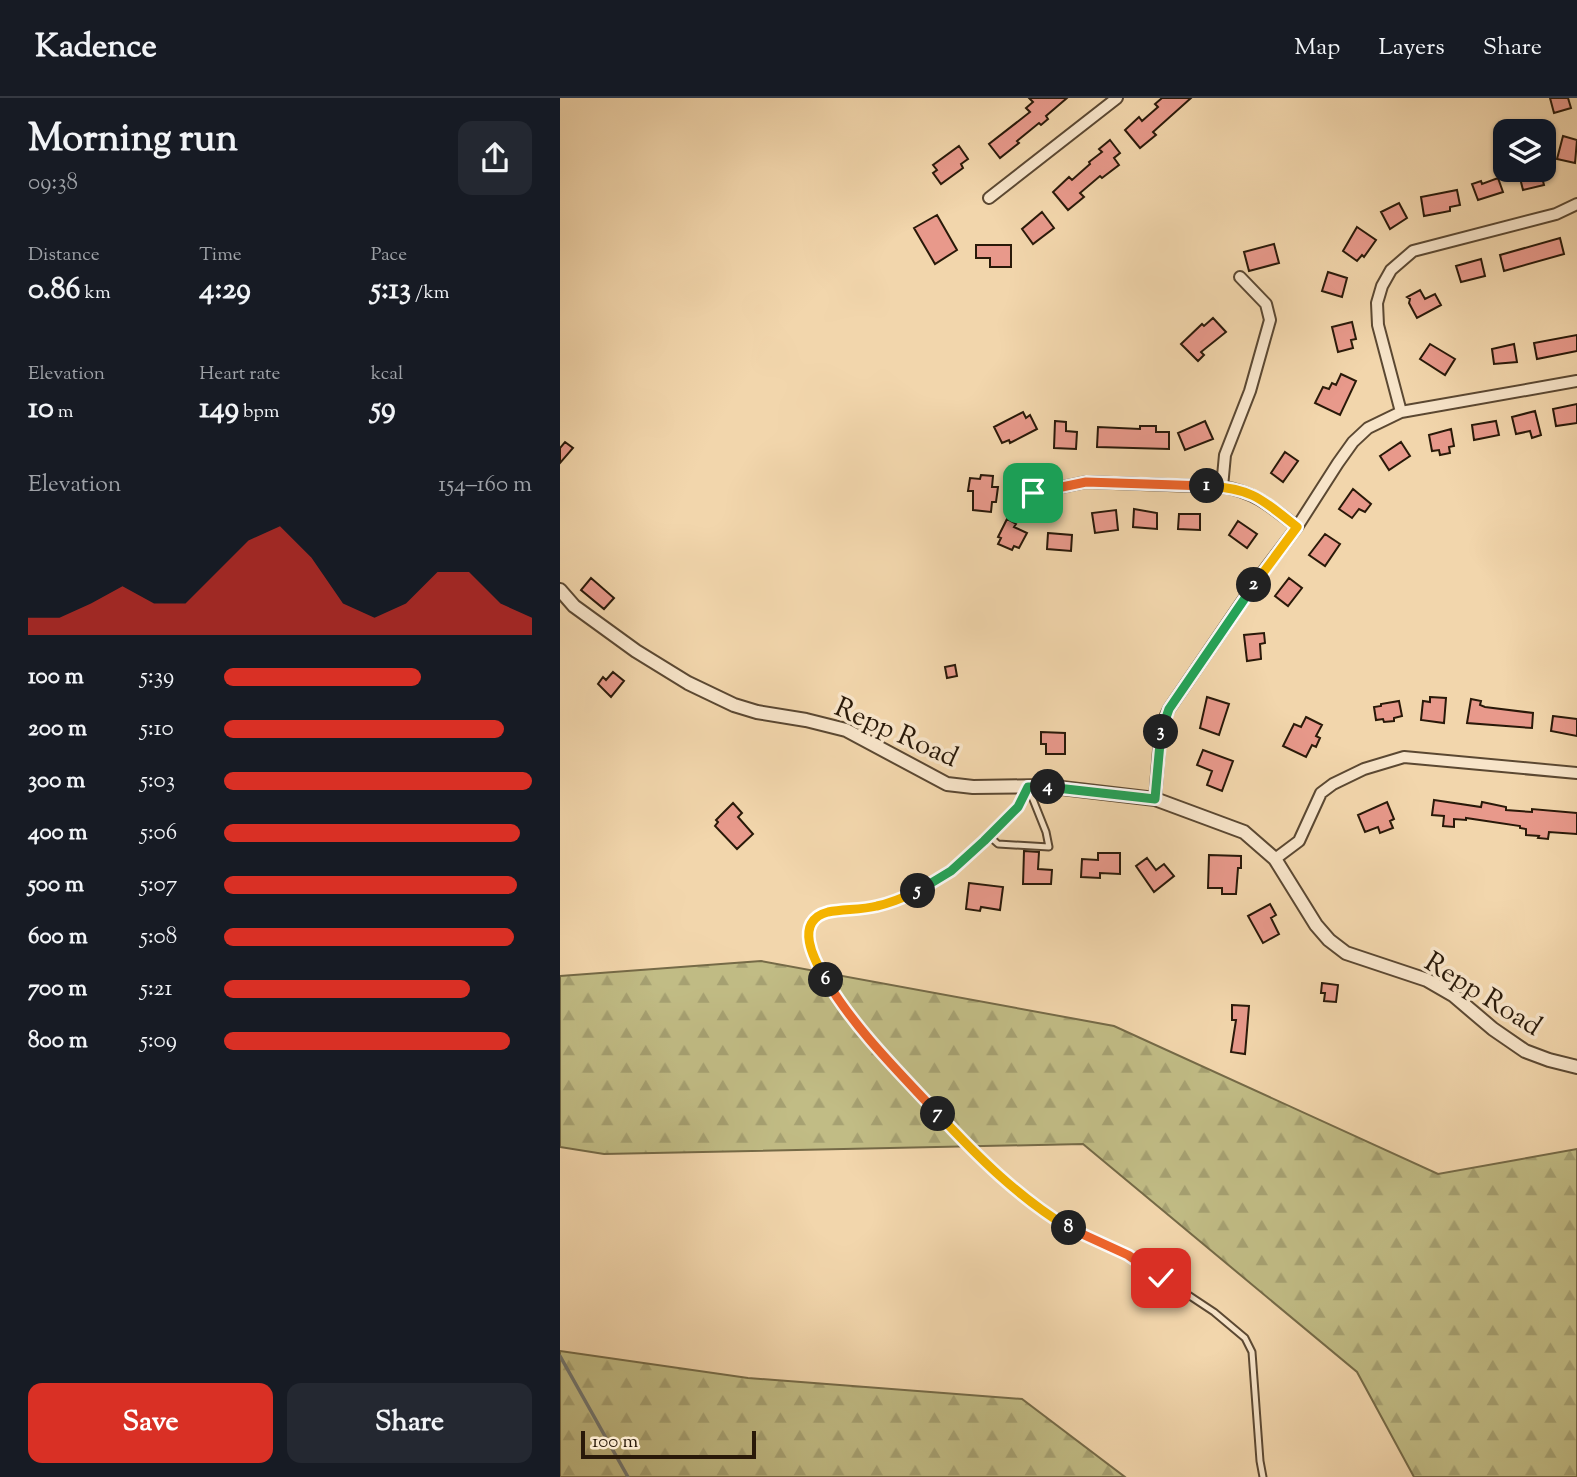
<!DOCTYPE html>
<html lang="en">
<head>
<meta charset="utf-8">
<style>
  body { margin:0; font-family:"Sorts Mill Goudy",serif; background:#242831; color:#f1f3f6; height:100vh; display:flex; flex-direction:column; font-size:26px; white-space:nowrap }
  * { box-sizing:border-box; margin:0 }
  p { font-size:23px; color:#9ea1a6 }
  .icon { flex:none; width:38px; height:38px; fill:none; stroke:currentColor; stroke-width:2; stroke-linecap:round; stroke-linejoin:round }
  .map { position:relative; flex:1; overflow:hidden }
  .panel { display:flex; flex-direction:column; background:#171b24; width:560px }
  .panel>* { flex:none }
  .fabs { position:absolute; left:933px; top:21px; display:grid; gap:14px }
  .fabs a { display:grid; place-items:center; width:63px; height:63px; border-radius:14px; background:#171b24; box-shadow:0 2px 5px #0004; font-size:35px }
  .scale { position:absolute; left:21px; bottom:18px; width:175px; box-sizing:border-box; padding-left:7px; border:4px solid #291909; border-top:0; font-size:19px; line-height:24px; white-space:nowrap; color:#291909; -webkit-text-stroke:5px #f7e4c9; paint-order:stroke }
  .pin { position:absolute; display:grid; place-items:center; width:60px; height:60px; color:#fff; margin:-30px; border-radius:14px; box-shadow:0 4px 10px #0006 }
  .km { position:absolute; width:35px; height:35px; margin:-18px; border-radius:50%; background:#222; color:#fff; font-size:19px; line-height:35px; text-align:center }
  .round { display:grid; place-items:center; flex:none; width:74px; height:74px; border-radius:14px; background:#242831 }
  .overview { display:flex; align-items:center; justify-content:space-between; height:119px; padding:0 28px }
  h1 { font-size:38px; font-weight:700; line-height:52px }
  .metrics { display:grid; grid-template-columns:repeat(3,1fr); gap:10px; height:119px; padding:7px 28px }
  .metrics div { display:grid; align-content:center }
  .metrics b { font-size:30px; font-weight:700 }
  .metrics small { font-size:19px; font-weight:400 }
  .metrics p { font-size:19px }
  .chart { height:196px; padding:14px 28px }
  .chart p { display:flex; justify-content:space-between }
  .chart svg { width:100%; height:126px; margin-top:7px; fill:#d93025; opacity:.7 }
  .cta { display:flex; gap:14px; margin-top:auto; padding:14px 28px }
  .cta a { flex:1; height:80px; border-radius:14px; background:#d93025; color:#fff; font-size:28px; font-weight:700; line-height:80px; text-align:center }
  .cta a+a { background:#242831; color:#f1f3f6 }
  ul { padding:0 28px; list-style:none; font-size:23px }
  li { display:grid; grid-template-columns:112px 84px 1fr; align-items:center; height:52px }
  li i { height:18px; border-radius:9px; background:#d93025 }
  header { display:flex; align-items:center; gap:42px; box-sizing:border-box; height:98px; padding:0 35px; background:#171b24; border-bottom:2px solid #363941 }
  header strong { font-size:33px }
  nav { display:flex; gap:38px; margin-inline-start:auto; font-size:24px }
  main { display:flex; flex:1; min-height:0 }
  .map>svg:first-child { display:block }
</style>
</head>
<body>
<header>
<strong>Kadence</strong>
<nav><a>Map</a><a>Layers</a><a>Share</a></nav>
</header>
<main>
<section class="panel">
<div class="overview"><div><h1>Morning run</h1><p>09:38</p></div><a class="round"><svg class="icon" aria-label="share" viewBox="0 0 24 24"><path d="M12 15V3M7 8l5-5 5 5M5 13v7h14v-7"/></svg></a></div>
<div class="metrics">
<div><p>Distance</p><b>0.86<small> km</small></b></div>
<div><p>Time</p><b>4:29</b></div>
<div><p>Pace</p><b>5:13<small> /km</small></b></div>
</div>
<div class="metrics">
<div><p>Elevation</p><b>10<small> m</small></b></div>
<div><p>Heart rate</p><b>149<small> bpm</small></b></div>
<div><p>kcal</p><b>59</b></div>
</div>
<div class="chart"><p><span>Elevation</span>154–160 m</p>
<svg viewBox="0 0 160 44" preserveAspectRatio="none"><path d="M0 44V38L10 38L20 33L30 27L40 33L50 33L60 22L70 11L80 6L90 17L100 33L110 38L120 33L130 22L140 22L150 33L160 38V44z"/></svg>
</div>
<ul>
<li><b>100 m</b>5:39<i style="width:64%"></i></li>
<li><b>200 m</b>5:10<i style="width:91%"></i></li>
<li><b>300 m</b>5:03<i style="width:100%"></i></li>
<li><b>400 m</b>5:06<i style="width:96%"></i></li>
<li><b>500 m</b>5:07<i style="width:95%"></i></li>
<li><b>600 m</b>5:08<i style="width:94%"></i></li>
<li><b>700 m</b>5:21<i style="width:80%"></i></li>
<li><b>800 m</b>5:09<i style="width:93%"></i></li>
</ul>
<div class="cta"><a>Save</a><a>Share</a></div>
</section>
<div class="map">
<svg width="1017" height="1379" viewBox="0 0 1017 1379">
  <defs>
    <pattern id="forest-firs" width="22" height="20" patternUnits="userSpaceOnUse" patternTransform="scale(1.75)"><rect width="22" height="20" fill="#c1bc85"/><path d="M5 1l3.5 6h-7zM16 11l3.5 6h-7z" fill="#a6a172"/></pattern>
  </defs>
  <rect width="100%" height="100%" fill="#f2d6ac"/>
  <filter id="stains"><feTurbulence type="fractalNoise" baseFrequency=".00286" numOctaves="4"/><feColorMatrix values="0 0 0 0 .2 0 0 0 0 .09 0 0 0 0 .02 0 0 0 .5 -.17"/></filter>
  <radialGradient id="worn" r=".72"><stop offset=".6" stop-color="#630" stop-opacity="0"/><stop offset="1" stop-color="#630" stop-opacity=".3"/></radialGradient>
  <path fill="url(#forest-firs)" stroke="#756a47" stroke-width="2" d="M201,863L554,928L878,1076L1017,1051V1379H854L797,1274L523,1046L44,1056L0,1049V878Z
    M0,1253L188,1280L462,1301L565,1379H0Z"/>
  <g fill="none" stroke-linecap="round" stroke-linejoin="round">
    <path stroke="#727771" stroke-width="3.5" d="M0,1258L68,1379"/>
  </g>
  <path fill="#e8998b" stroke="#291909" stroke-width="2" d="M469,0H507L486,18L488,21L481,27L479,25L457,43L459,45L440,60L429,46L470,14L466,10L473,4Z
    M602,0H631L593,34L596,37L580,50L565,32L579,19L582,23L598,9L595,6Z
    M990,0H1008L1011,10L994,15Z
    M1003,38L1017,42L1015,65L997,61Z
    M550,42L560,55L554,60L559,67L542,80L540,78L520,95L524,99L508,112L493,94L509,79L512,82L530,66L529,64L542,54L539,51Z
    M399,48L408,61L401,66L403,70L381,86L373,75L377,72L373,67Z
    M980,72L984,87L963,92L959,76Z
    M938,80L943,94L918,102L912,86L921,83L922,86Z
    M897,92L900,107L890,109V113L864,118L861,99Z
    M839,105L847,120L830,131L821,114Z
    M482,114L494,130L473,146L462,131Z
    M377,117L397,152L375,166L354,130Z
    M797,129L816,142L804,159L802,157L797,163L783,153Z
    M1000,140L1004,156L944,173L940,157Z
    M714,146L719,165L689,173L684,154Z
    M416,147H451V169H430V160H416Z
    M921,161L925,178L901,184L896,168Z
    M768,174L787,180L782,199L762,193Z
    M860,192L865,201L875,196L881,207L857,220L849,205L850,201L847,199Z
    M653,220L666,234L641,254L644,257L638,263L621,246L642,226L644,228Z
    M792,224L796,241L791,242L793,250L778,254L772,229Z
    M1017,237V253L977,261L974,245Z
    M870,246L895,261L885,277L860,261Z
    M954,246L957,264L934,266L932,251Z
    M781,276L796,283L780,317L755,305L763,289L769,291L772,285L776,287Z
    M1017,306V325L996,328L993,311Z
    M975,313L981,337L972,340L970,333L956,336L952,319Z
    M463,314L466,320L470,317L477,331L450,345L449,342L442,345L434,329Z
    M495,323L506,324V333L517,334L516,351L494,350Z
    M645,323L653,341L625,352L618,335Z
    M936,323L939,337L914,342L912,327Z
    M580,328H596V334H609V351L537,349L538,329L580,331Z
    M891,331L894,348L889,349L890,355L880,357L879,352L872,353L869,337Z
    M5,344L13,350L0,365V350Z
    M841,344L850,358L829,372L820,358Z
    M725,354L738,363L723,384L711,375Z
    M421,377L433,378L432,389H438L436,404H432L431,414L413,412V393H408L410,380L420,381Z
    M793,391L811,406L805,414L799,411L792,420L779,411Z
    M574,411L597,415V431L573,429Z
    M556,412L558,432L535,435L532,415Z
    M619,416H640V432L618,431Z
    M447,421L456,426L454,429L467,435L459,450L454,448L452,452L438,446L441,440L438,439Z
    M678,423L697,436L687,450L669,437Z
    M488,435L512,437L511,453L487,451Z
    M765,436L780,446L765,468L749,457Z
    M31,480L54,500L44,511L21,492Z
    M729,480L742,490L728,508L715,498Z
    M704,535L705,545L700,546L701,561L687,563L684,537Z
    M395,567L397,578L387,580L385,569Z
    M53,574L64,583L51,599L38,586L43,579L46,582Z
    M647,599L669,606L659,637L640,630Z
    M870,599L886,600L884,625L861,622L863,603L870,604Z
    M911,601L921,603L920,607L925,609L973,615L972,630L907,625Z
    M839,603L842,618L834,620V623L824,624L823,621L816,622L814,609L821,608V606Z
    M993,618L1017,621V638L991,633Z
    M746,619L762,627L756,638L760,640L756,649L752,647L746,659L723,648L734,626L741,629Z
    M481,634L505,635V656H486V646H481Z
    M643,652L673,663L662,693L647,687L652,673L637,667Z
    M874,702L921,709L922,704L946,709V712L972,714V711L1017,715V736L989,734L988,741L978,740L979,738L966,737V731L960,730V728L906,720V722L894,721V729L883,728L884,718L872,717Z
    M827,704L834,721L830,723L833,730L820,735L818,729L805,734L798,717Z
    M173,705L182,715L178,719L193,736L177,751L155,728L158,724L156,722Z
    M464,753L479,754L478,771L492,772L491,786H463Z
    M538,755H560V776L540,775V780L521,779L522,761L538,762Z
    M649,757L681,758V770H678L676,796H662V790H648Z
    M587,760L596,772L604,766L614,778L594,794L576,768Z
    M409,785L443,789L440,812L421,809L420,813L406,811Z
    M710,806L716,817L711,820L719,836L703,845L688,818Z
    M762,885L778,887L776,904L764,903L765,895H761Z
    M672,907L689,908L685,956L671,954L676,922H672Z"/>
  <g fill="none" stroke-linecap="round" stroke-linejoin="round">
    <g stroke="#5b4832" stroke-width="9">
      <path id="service" d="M468,689C443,740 374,793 319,808C294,815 266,807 249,829L251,853L277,901L305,936L437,1078L480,1112L514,1133L568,1157L654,1214L685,1240L692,1254L700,1363L703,1379
        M429,738L438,746L489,749L486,734L468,689"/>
    </g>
    <g stroke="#5b4832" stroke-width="14">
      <path id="minor" d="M429,100L557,0
        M841,314L818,227L817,205L822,188L831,172L853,153L996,116L1017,106
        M662,389L665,357L690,293L710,222L706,206L680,179
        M473,395L526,384L662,389C694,393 713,410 737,429
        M595,701L601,628L609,611L697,482L737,429L778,365L793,344L808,330L841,314L1017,283
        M715,761L739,743L761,695L773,686L804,671L844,659L1017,675"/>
    </g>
    <g stroke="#5b4832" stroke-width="16">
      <path id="tertiary" d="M0,492L14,508L76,553L128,585L174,607L197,614L246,622L286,632L387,686L413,689L485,688L595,701L684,734L715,761L756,827L769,842L786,855L867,882L893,897L933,931L965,953L989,962L1017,969"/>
    </g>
    <use href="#service" stroke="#f7e4c9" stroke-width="5"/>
    <use href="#minor" stroke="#f7e4c9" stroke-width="10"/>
    <use href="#tertiary" stroke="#f7e4c9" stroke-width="12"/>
  </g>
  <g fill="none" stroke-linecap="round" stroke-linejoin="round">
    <g stroke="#fff" stroke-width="14">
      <path id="split-1" d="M473,395L526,384L647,388"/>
    </g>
    <g stroke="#fff" stroke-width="14">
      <path id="split-2" d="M647,388C692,390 703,402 737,429L694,487"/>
    </g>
    <g stroke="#fff" stroke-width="14">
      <path id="split-3" d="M601,634L609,611L694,487"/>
    </g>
    <g stroke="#fff" stroke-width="14">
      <path id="split-4" d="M488,689L595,701L601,634"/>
    </g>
    <g stroke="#fff" stroke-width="14">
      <path id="split-5" d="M358,793L391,773L424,743L458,709L468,689H488"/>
    </g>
    <g stroke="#fff" stroke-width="14">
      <path id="split-6" d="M266,882C254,862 233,823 268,814C284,811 301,812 317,808C331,805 345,799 358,793"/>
    </g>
    <g stroke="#fff" stroke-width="14">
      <path id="split-7" d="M266,882C296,932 338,973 378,1016"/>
    </g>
    <g stroke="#fff" stroke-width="14">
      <path id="split-8" d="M378,1016C418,1059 458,1099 509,1130"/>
    </g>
    <g stroke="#fff" stroke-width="14">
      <path id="split-9" d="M509,1130L568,1157L601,1180"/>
    </g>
    <use href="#split-1" stroke="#f0652b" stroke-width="9"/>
    <use href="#split-2" stroke="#f5b400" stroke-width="9"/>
    <use href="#split-3" stroke="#22a559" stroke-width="9"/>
    <use href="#split-4" stroke="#22a559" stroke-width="9"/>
    <use href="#split-5" stroke="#22a559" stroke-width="9"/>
    <use href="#split-6" stroke="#f5b400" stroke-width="9"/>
    <use href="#split-7" stroke="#f0652b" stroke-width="9"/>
    <use href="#split-8" stroke="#f5b400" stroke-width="9"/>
    <use href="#split-9" stroke="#f0652b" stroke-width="9"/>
  </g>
  <g text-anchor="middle" stroke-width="7" stroke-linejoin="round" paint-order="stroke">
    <g font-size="28" fill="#291909" stroke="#f7e4c9">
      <text transform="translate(337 633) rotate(24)" y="10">Repp Road</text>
      <text transform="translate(924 895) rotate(32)" y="10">Repp Road</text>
    </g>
  </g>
  <rect width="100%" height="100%" filter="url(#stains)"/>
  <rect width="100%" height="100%" fill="url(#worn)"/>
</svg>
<div class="fabs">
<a><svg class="icon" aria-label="layers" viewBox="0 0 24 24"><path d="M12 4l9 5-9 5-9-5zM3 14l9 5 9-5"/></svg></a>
</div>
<div class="scale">100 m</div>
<div class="pin" style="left:473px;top:395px;background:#1e9e55"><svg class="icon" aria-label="arrive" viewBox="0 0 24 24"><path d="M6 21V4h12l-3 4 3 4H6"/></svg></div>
<div class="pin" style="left:601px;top:1180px;background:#d93025"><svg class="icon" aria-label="check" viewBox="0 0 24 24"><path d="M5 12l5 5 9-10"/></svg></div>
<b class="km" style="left:647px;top:388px">1</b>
<b class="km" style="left:694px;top:487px">2</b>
<b class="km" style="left:601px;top:634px">3</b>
<b class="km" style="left:488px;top:689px">4</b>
<b class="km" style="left:358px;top:793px">5</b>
<b class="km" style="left:266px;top:882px">6</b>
<b class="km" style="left:378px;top:1016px">7</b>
<b class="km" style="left:509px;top:1130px">8</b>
</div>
</main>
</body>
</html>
